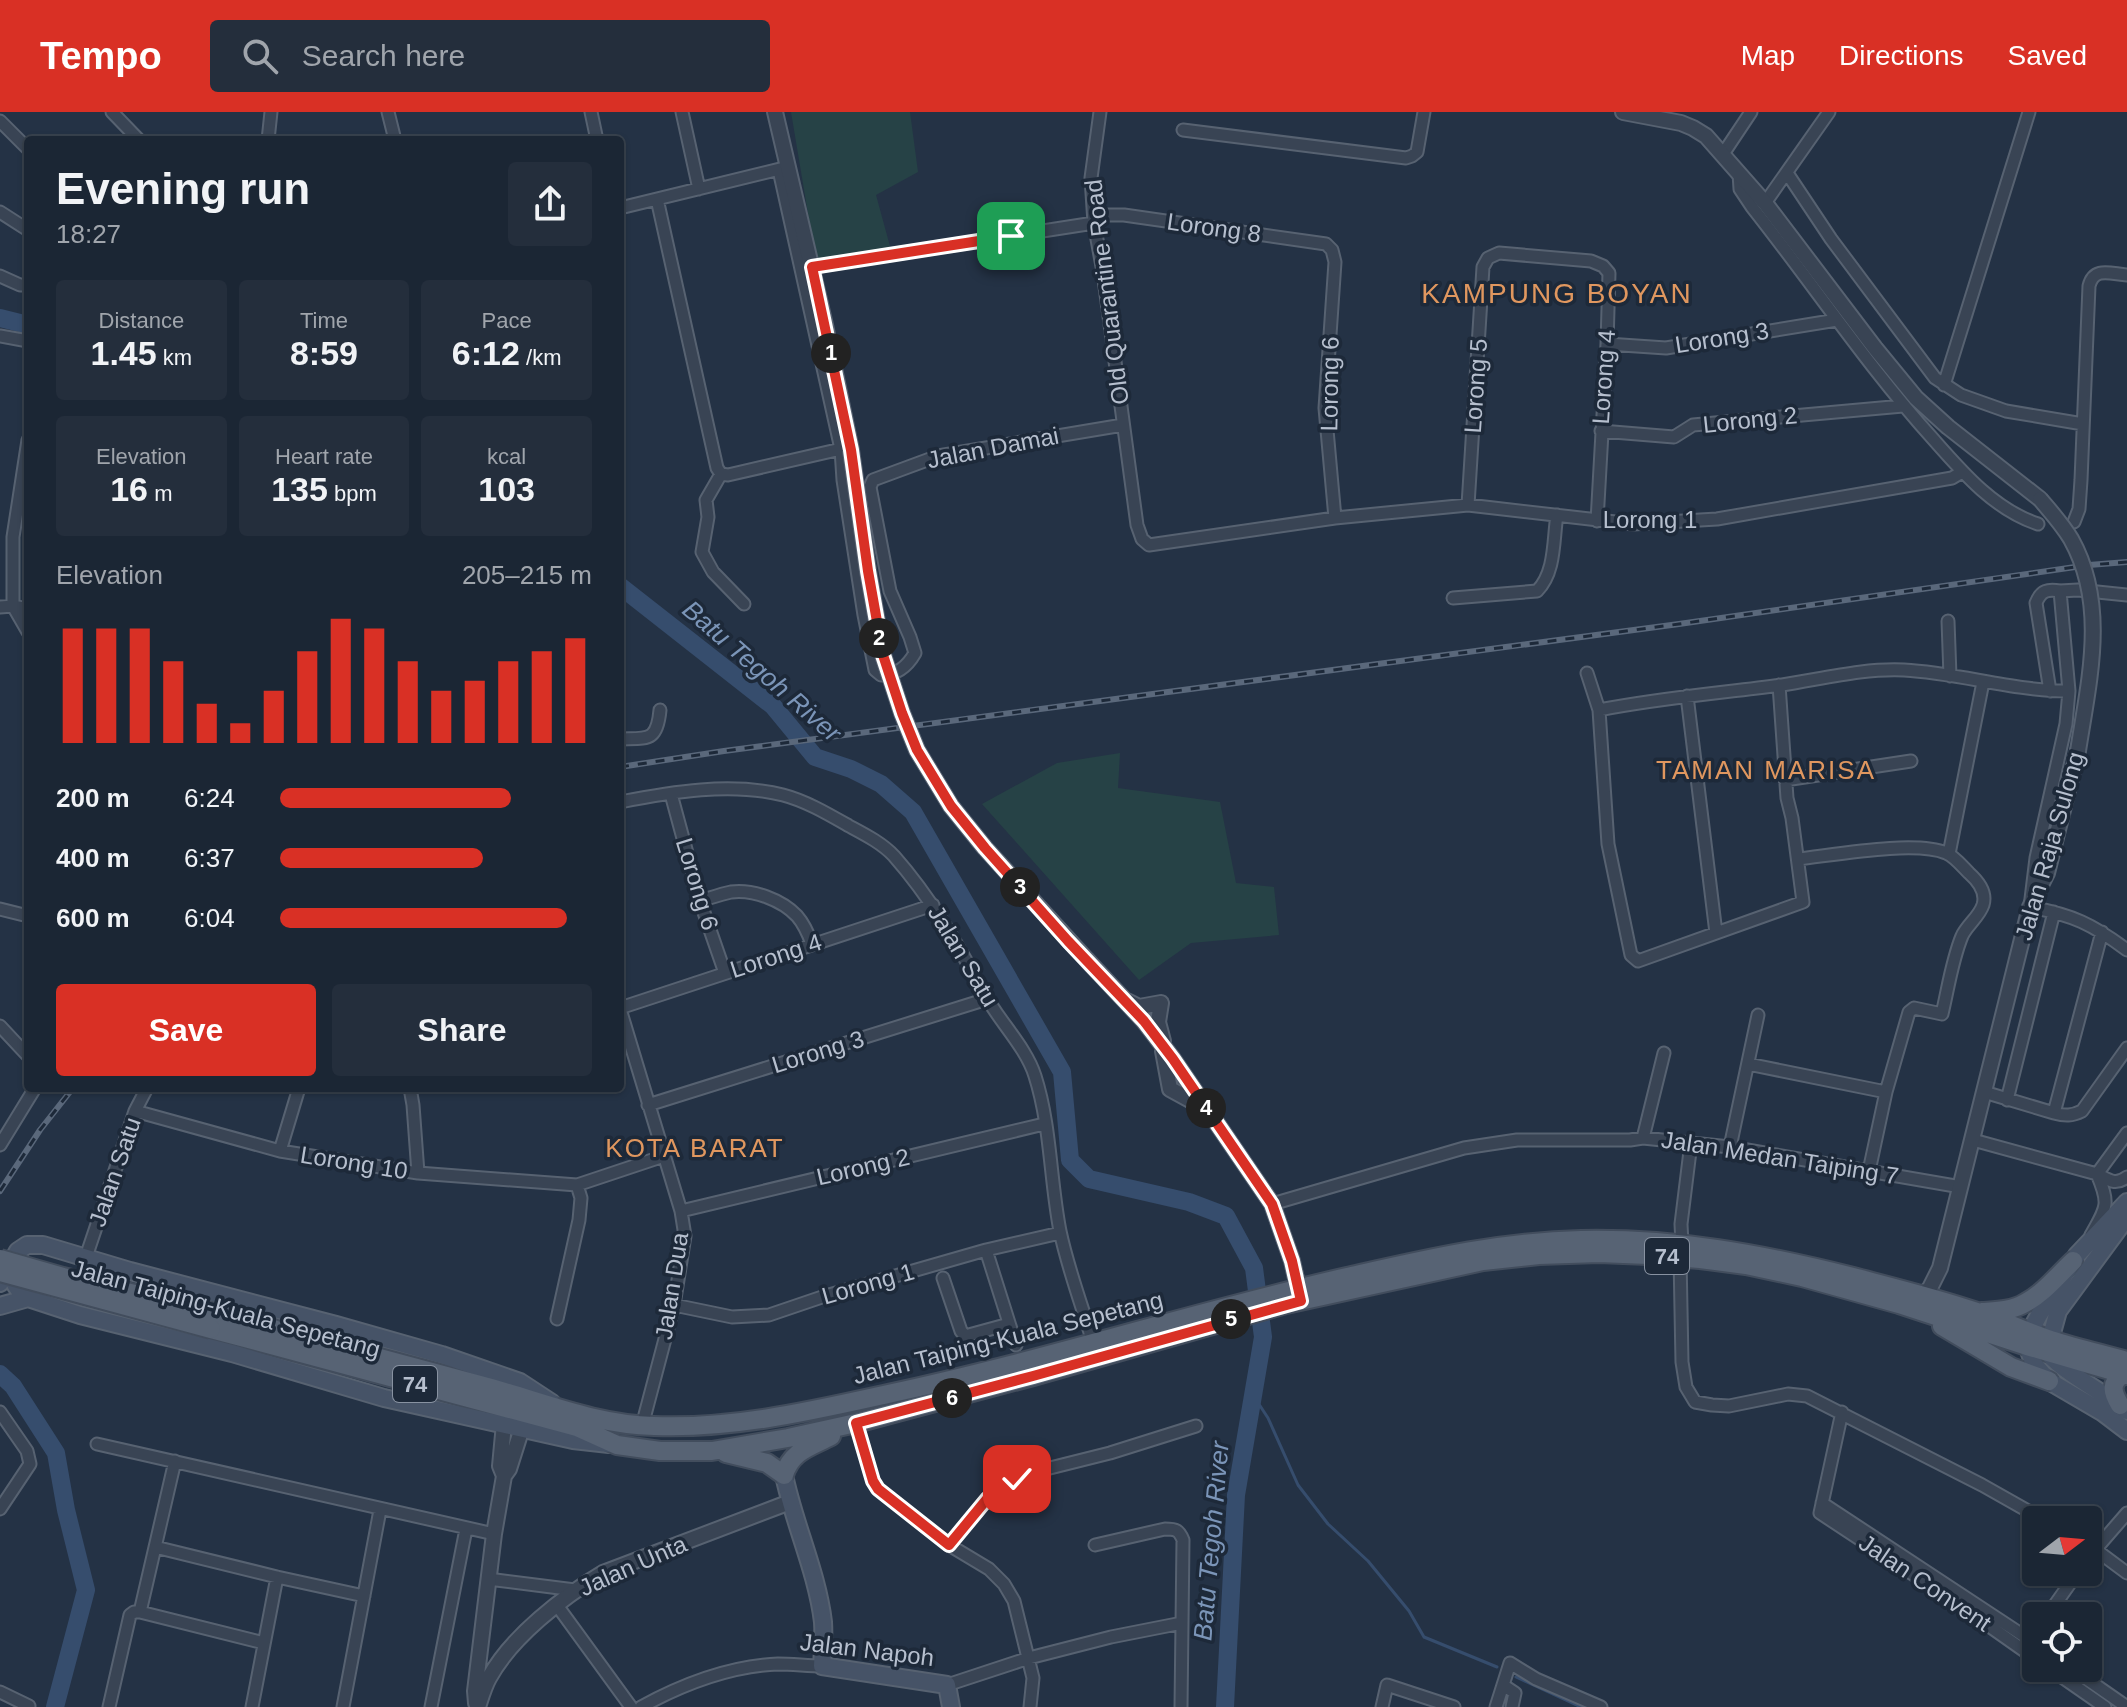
<!DOCTYPE html>
<html lang="en">
<head>
<meta charset="utf-8">
<style>
  body { margin:0; font-family:Arial,sans-serif; background:#242e3c; color:#f1f3f6; height:100vh; display:flex; flex-direction:column; font-size:30px; white-space:nowrap }
  * { box-sizing:border-box; margin:0 }
  p { font-size:26px; color:#a0a5ac }
  .icon { flex:none; width:44px; height:44px; fill:none; stroke:currentColor; stroke-width:2; stroke-linecap:round; stroke-linejoin:round }
  .map { position:relative; flex:1; overflow:hidden }
  .panel { position:absolute; left:24px; top:24px; width:600px; height:956px; display:flex; flex-direction:column; background:#1b2634; border-radius:8px; box-shadow:0 2px 6px #0004,0 0 0 2px #39434f }
  .panel>* { flex:none }
  .needle { width:52px; rotate:74deg }
  .fabs { position:absolute; left:2022px; top:1394px; display:grid; gap:16px }
  .fabs a { display:grid; place-items:center; width:80px; height:80px; border-radius:8px; background:#1b2634; box-shadow:0 2px 6px #0004,0 0 0 2px #39434f; font-size:40px }
  .pin { position:absolute; display:grid; place-items:center; width:68px; height:68px; color:#fff; margin:-34px; border-radius:16px; box-shadow:0 4px 12px #0006 }
  .km { position:absolute; width:40px; height:40px; margin:-20px; border-radius:50%; background:#222; color:#fff; font-size:22px; line-height:40px; text-align:center }
  .round { display:grid; place-items:center; flex:none; width:84px; height:84px; border-radius:8px; background:#242e3c }
  .headline { display:flex; align-items:center; justify-content:space-between; height:136px; padding:0 32px }
  h1 { font-size:44px; font-weight:600; line-height:60px }
  .figures { display:grid; grid-template-columns:repeat(3,1fr); gap:12px; height:136px; padding:8px 32px }
  .figures div { display:grid; align-content:center; border-radius:8px; background:#242e3c; text-align:center }
  .figures b { font-size:34px; font-weight:600 }
  .figures small { font-size:22px; font-weight:400 }
  .figures p { font-size:22px }
  .chart { height:224px; padding:16px 32px }
  .chart p { display:flex; justify-content:space-between }
  .chart svg { width:100%; height:144px; margin-top:8px; stroke:#d93025; stroke-width:6 }
  .action { display:flex; gap:16px; margin-top:auto; padding:16px 32px }
  .action a { flex:1; height:92px; border-radius:8px; background:#d93025; color:#fff; font-size:32px; font-weight:600; line-height:92px; text-align:center }
  .action a+a { background:#242e3c; color:#f1f3f6 }
  ul { padding:0 32px; list-style:none; font-size:26px }
  li { display:grid; grid-template-columns:128px 96px 1fr; align-items:center; height:60px }
  li i { height:20px; border-radius:10px; background:#d93025 }
  header { display:flex; align-items:center; gap:48px; box-sizing:border-box; height:112px; padding:0 40px; background:#d93025; color:#fff }
  header strong { font-size:38px }
  nav { display:flex; gap:44px; margin-inline-start:auto; font-size:28px }
  .search { width:560px; height:72px; background:#242e3c; display:flex; align-items:center; gap:20px; box-sizing:border-box; padding:0 28px; border-radius:8px; color:#a0a5ac; font-size:30px }
  .map>svg:first-child { display:block }
</style>
</head>
<body>
<header>
<strong>Tempo</strong>
<div class="search"><svg class="icon" aria-label="search" viewBox="0 0 24 24"><circle cx="10" cy="10" r="6"/><path d="M15 15l6 6"/></svg>Search here</div>
<nav><a>Map</a><a>Directions</a><a>Saved</a></nav>
</header>
<div class="map">
<svg width="2127" height="1595" viewBox="0 0 2127 1595">
  <rect width="100%" height="100%" fill="#243245"/>
  <path fill="#264246" d="M791,0H910L918,60L876,83L891,138L816,149Z
    M1120,641L1118,676L1220,690L1236,771L1274,775L1279,823L1191,831L1139,868L982,692L1057,651Z"/>
  <g fill="none" stroke-linecap="round" stroke-linejoin="round">
    <path stroke="#364d6d" stroke-width="3" d="M1253,1283L1268,1306L1298,1373L1328,1412L1368,1449L1409,1499L1424,1525L1497,1555
      M1516,1565L1581,1595"/>
    <path stroke="#364d6d" stroke-width="18" d="M0,206L28,213
      M620,474L773,594L815,645L851,657L881,672L913,700L1062,960L1070,1048L1089,1067L1189,1090L1226,1104L1254,1156L1263,1225L1236,1383L1225,1595
      M0,1262L13,1274L56,1341L66,1398L86,1478L55,1595"/>
    <g stroke="#576271" stroke-width="15">
      <path id="minor" d="M112,0L139,28
        M388,0L395,28
        M591,0L597,28
        M682,0L699,77
        M1100,0L1091,66L1094,111L1103,160L1137,413L1142,427L1149,433L1335,406L1468,393L1633,412L1717,407L1952,366L1962,360
        M0,9L28,37
        M1183,18L1406,46L1412,44L1417,40L1424,0
        M268,28L271,0
        M1723,42L1751,0
        M779,58L841,337L843,368L864,503L875,558L881,563C897,563 907,555 915,541L910,525L890,479L870,375L873,368L938,344L1123,313
        M1739,61L1740,77L1752,95C1813,172 1868,255 1934,328C1963,361 1995,398 2038,412
        M1787,61L1831,127L1935,266L1961,283L2006,299L2083,312
        M657,87L717,356L721,362L728,363L841,337
        M1765,91L1829,0
        M620,96L784,56
        M0,100L28,118
        M1094,103H1124L1326,132L1332,138L1335,150L1325,296L1335,406
        M812,155L1094,111
        M0,164L20,173H28
        M0,224L28,229
        M1607,232L1666,236L1837,208
        M1944,273L2029,0
        M1601,319L1674,325L1693,313L1903,294
        M28,328L13,425V494L28,520
        M721,362L706,388L708,405L702,440L713,460L744,492
        M1468,393L1483,155L1488,146L1499,141L1591,149L1603,154L1609,161L1607,232L1597,409
        M2074,410L2079,397L2081,368L2089,174C2094,154 2111,162 2127,163
        M2127,483L2078,478L2060,479L2069,579L2066,612L2036,746L2030,795C2073,803 2092,812 2127,838
        M1453,486L1537,479C1556,460 1553,427 1557,403
        M0,495L13,494L28,497
        M1948,509L1950,564
        M1587,561L1599,598L1608,732L1631,843L1638,849L1803,790L1792,706L1787,686L1779,573
        M2050,579L2036,491C2041,478 2048,477 2060,479
        M1687,584L1716,821
        M1599,598C1660,586 1721,581 1782,573C1822,567 1864,556 1904,558C1960,561 2013,579 2069,579
        M620,627C648,626 657,630 660,598
        M1785,668L1911,649
        M671,682L700,789L725,861
        M620,690C671,680 731,670 783,683C806,689 828,702 849,714C864,722 882,731 894,744C931,786 958,833 984,881C998,908 1026,935 1035,964C1051,1014 1050,1068 1060,1119C1068,1157 1082,1194 1093,1230
        M1949,742L1983,570
        M1798,747C1834,743 1915,728 1946,741C1954,744 1962,754 1969,761C1978,769 1987,780 1983,793C1979,805 1967,813 1962,824C1952,848 1948,877 1942,902L1914,896L1909,900L1886,980L1869,1059
        M700,789C710,786 721,782 731,780C753,777 782,788 797,804C804,812 808,821 812,832
        M0,797L28,804
        M620,896L933,793
        M620,897L681,1099L685,1124L674,1193L642,1314
        M0,914L28,944
        M1748,952L1886,980
        M410,976L413,993L418,1061
        M1984,980L2054,1001C2065,1004 2072,1004 2082,999L2127,936
        M2007,988L2054,800
        M648,993L987,887
        M135,999L280,1039L418,1061L577,1073L664,1044
        M2054,1001L2102,820
        M2127,1021L2097,1062C2109,1068 2115,1074 2127,1065
        M1643,1026L1664,941
        M1973,1028L2097,1062C2110,1092 2107,1095 2091,1123
        M0,1033L35,976
        M1730,1035L1758,903
        M280,1039L299,976
        M1272,1092L1464,1036L1517,1028H1630L1643,1026L1730,1035L1961,1075
        M681,1099L1044,1012
        M1682,1132L1681,1112L1691,1031
        M986,1138L1016,1233
        M86,1145L135,999L147,976
        M1680,1145L1682,1250L1686,1275L1695,1290L1712,1293L1729,1294L1788,1282L1807,1284L1982,1373L2044,1408
        M943,1166L961,1219L965,1224L1009,1212
        M674,1193L732,1205L769,1203L822,1185L986,1138L1060,1121
        M557,1207L579,1108L581,1086L577,1073
        M0,1300L27,1339L30,1352L0,1397
        M1842,1300L1820,1401L1955,1490L2036,1547
        M856,1311L873,1369L878,1377L949,1433L989,1457L1004,1472L1014,1489L1033,1566L1030,1595
        M97,1332L494,1422
        M1822,1391L2036,1532
        M2088,1432L2127,1461
        M949,1433L987,1387L1017,1367L1038,1359L1110,1341L1196,1314
        M1095,1433L1165,1417C1176,1417 1179,1418 1183,1428L1181,1595
        M155,1435L277,1465L364,1484
        M2088,1446L2127,1401
        M488,1467L575,1478
        M556,1492L631,1595
        M140,1500L264,1531
        M2047,1504L2078,1460
        M2049,1556L2105,1595
        M2071,1556L2127,1595
        M947,1573L1029,1546L1111,1525L1182,1511
        M1503,1573L1515,1581L1512,1595
        M0,1580L29,1594
        M109,1595L130,1503L134,1500H140L175,1349
        M252,1595L277,1465
        M343,1595L380,1398
        M431,1595L466,1417
        M641,1595C683,1572 730,1554 778,1552C793,1552 808,1554 822,1554
        M1382,1595L1387,1573L1454,1595
        M1496,1595L1510,1551L1536,1567L1601,1595"/>
    </g>
    <g stroke="#576271" stroke-width="18">
      <path id="tertiary" d="M775,0L825,213L851,338
        M1623,0L1681,11L1693,16L1706,24L1765,91L1875,236L1916,286L1948,315L2040,387
        M1087,848L1144,909L1173,947L1272,1092L1292,1149L1300,1184
        M1127,889L1139,895L1161,891L1158,910L1163,929
        M1163,939L1170,977L1192,989L1203,1000
        M1923,1183L1930,1176L1940,1156L2030,795L2047,761L2078,639
        M504,1312L500,1354L504,1364
        M476,1591L475,1579L494,1422L504,1364L509,1357L522,1316
        M478,1595C481,1586 484,1575 489,1566C511,1525 564,1484 603,1461L790,1390"/>
    </g>
    <g stroke="#576271" stroke-width="20">
      <path id="secondary" d="M2127,1090L2077,1143L2039,1203L2030,1220L2027,1234L2034,1252L2049,1269L2102,1300L2127,1319
        M2127,1105L2058,1199L2047,1239C2054,1255 2110,1284 2127,1299
        M9,1155C13,1168 15,1178 28,1186L80,1203L232,1241L384,1286L573,1328L609,1332
        M0,1171L18,1139L27,1133H43L130,1159L336,1213L442,1243L520,1270L552,1291
        M0,1194L28,1186
        M784,1363C794,1412 817,1460 823,1510C824,1525 823,1539 822,1554L947,1573L951,1595"/>
    </g>
    <g stroke="#424d5d" stroke-width="22">
      <path id="primary" d="M1982,1200C1996,1199 2012,1199 2025,1191C2043,1182 2058,1163 2073,1149
        M215,1201C307,1227 399,1251 491,1276C545,1291 598,1313 654,1314C734,1317 811,1299 888,1282C1043,1249 1193,1200 1347,1165C1427,1147 1498,1130 1581,1128C1675,1126 1762,1142 1853,1165C1895,1176 1936,1186 1977,1200C2002,1208 2026,1220 2051,1228C2076,1236 2102,1242 2127,1249
        M1942,1214L2011,1255L2049,1269
        M211,1217L577,1315L617,1333L660,1339H712L788,1326L856,1311L1033,1264L1286,1192L1483,1149L1539,1143L1599,1141L1648,1143L1700,1147L1746,1153L1802,1165L1899,1192L2027,1234L2127,1263
        M2120,1293C2112,1280 2110,1271 2123,1262
        M726,1341L767,1351L784,1363C791,1339 810,1335 831,1324"/>
    </g>
    <use href="#minor" stroke="#394454" stroke-width="11"/>
    <use href="#tertiary" stroke="#394454" stroke-width="14"/>
    <use href="#secondary" stroke="#465367" stroke-width="16"/>
    <use href="#primary" stroke="#576374" stroke-width="18"/>
    <g stroke="#5a687b" stroke-width="6">
      <path id="rail" d="M620,655L724,639L1679,512L2089,453L2127,450
        M0,1079L40,1018L73,976"/>
    </g>
    <use href="#rail" stroke="#1d2939" stroke-width="3" stroke-dasharray="9" stroke-linecap="butt"/>
    <g stroke="#576271" stroke-width="18" stroke-linecap="butt">
      <path id="tertiary-bridge" d="M851,338L868,459L883,543L902,601L917,638L951,694L985,736L1087,848
        M2040,387C2051,400 2062,412 2071,427C2108,493 2089,568 2078,639"/>
    </g>
    <g stroke="#424d5d" stroke-width="22" stroke-linecap="butt">
      <path id="primary-bridge" d="M0,1147L63,1165L215,1201
        M0,1160L211,1217"/>
    </g>
    <use href="#tertiary-bridge" stroke="#394454" stroke-width="14"/>
    <use href="#primary-bridge" stroke="#576374" stroke-width="18"/>
  </g>
  <g fill="none" stroke-linecap="round" stroke-linejoin="round">
    <g stroke="#fff" stroke-width="16">
      <path id="route" d="M1011,124L812,155L851,338L868,459L883,543L902,601L917,638L951,694L985,736L1068,829L1144,909L1173,947L1272,1092L1292,1149L1301,1189L1033,1264L856,1311L873,1369L878,1377L949,1433L987,1387L1017,1367"/>
    </g>
    <use href="#route" stroke="#d93025" stroke-width="10"/>
  </g>
  <g text-anchor="middle" stroke-width="7" stroke-linejoin="round" paint-order="stroke">
    <g fill="#1d2939" stroke="#8892a1" stroke-width="2">
      <rect x="1645" y="1126" width="44" height="36" rx="6"/>
      <rect x="393" y="1254" width="44" height="36" rx="6"/>
    </g>
    <g font-size="22" font-weight="bold" fill="#b6bfce">
      <text x="1667" y="1152">74</text>
      <text x="415" y="1280">74</text>
    </g>
    <g font-size="24" fill="#b6bfce" stroke="#1d2939">
      <text transform="translate(1214 116) rotate(8)" y="8">Lorong 8</text>
      <text transform="translate(1107 180) rotate(-97)" y="8">Old Quarantine Road</text>
      <text transform="translate(1722 226) rotate(-9)" y="8">Lorong 3</text>
      <text transform="translate(1604 265) rotate(-86)" y="8">Lorong 4</text>
      <text transform="translate(1330 272) rotate(-89)" y="8">Lorong 6</text>
      <text transform="translate(1476 274) rotate(-86)" y="8">Lorong 5</text>
      <text transform="translate(1750 308) rotate(-6)" y="8">Lorong 2</text>
      <text transform="translate(993 336) rotate(-11)" y="8">Jalan Damai</text>
      <text x="1650" y="416">Lorong 1</text>
      <text transform="translate(2050 734) rotate(-74)" y="8">Jalan Raja Sulong</text>
      <text transform="translate(697 772) rotate(73)" y="8">Lorong 6</text>
      <text transform="translate(776 844) rotate(-18)" y="8">Lorong 4</text>
      <text transform="translate(963 844) rotate(59)" y="8">Jalan Satu</text>
      <text transform="translate(818 940) rotate(-17)" y="8">Lorong 3</text>
      <text transform="translate(1780 1046) rotate(9)" y="8">Jalan Medan Taiping 7</text>
      <text transform="translate(354 1051) rotate(9)" y="8">Lorong 10</text>
      <text transform="translate(863 1055) rotate(-13)" y="8">Lorong 2</text>
      <text transform="translate(115 1060) rotate(-71)" y="8">Jalan Satu</text>
      <text transform="translate(868 1172) rotate(-16)" y="8">Lorong 1</text>
      <text transform="translate(672 1174) rotate(-81)" y="8">Jalan Dua</text>
      <text transform="translate(226 1197) rotate(15)" y="8">Jalan Taiping-Kuala Sepetang</text>
      <text transform="translate(1008 1226) rotate(-14)" y="8">Jalan Taiping-Kuala Sepetang</text>
      <text transform="translate(633 1454) rotate(-24)" y="8">Jalan Unta</text>
      <text transform="translate(1925 1471) rotate(34)" y="8">Jalan Convent</text>
      <text transform="translate(867 1538) rotate(7)" y="8">Jalan Napoh</text>
    </g>
    <g font-size="26" font-style="italic" fill="#7b95b8" stroke="#1d2939">
      <text transform="translate(762 559) rotate(41)" y="9">Batu Tegoh River</text>
      <text transform="translate(1211 1429) rotate(-85)" y="9">Batu Tegoh River</text>
    </g>
    <g font-size="26" letter-spacing="2" fill="#e0975f" stroke="#1d2939">
      <text x="1766" y="667">TAMAN MARISA</text>
      <text x="695" y="1045">KOTA BARAT</text>
    </g>
    <g font-size="28" letter-spacing="2" fill="#e0975f" stroke="#1d2939">
      <text x="1557" y="191">KAMPUNG BOYAN</text>
    </g>
  </g>
</svg>
<div class="fabs">
<a><svg class="needle" viewBox="-14 -14 28 28"><path d="M0-13l5 13h-10z" fill="#e53935"/><path d="M0 13l5-13h-10z" fill="#a0a5ac"/></svg></a>
<a><svg class="icon" aria-label="locate" viewBox="0 0 24 24"><circle cx="12" cy="12" r="6"/><path d="M12 2v4M12 18v4M2 12h4M18 12h4"/></svg></a>
</div>
<div class="pin" style="left:1011px;top:124px;background:#1e9e55"><svg class="icon" aria-label="arrive" viewBox="0 0 24 24"><path d="M6 21V4h12l-3 4 3 4H6"/></svg></div>
<div class="pin" style="left:1017px;top:1367px;background:#d93025"><svg class="icon" aria-label="check" viewBox="0 0 24 24"><path d="M5 12l5 5 9-10"/></svg></div>
<b class="km" style="left:831px;top:241px">1</b>
<b class="km" style="left:879px;top:526px">2</b>
<b class="km" style="left:1020px;top:775px">3</b>
<b class="km" style="left:1206px;top:996px">4</b>
<b class="km" style="left:1231px;top:1207px">5</b>
<b class="km" style="left:952px;top:1286px">6</b>
<section class="panel">
<div class="headline"><div><h1>Evening run</h1><p>18:27</p></div><a class="round"><svg class="icon" aria-label="share" viewBox="0 0 24 24"><path d="M12 15V3M7 8l5-5 5 5M5 13v7h14v-7"/></svg></a></div>
<div class="figures">
<div><p>Distance</p><b>1.45<small> km</small></b></div>
<div><p>Time</p><b>8:59</b></div>
<div><p>Pace</p><b>6:12<small> /km</small></b></div>
</div>
<div class="figures">
<div><p>Elevation</p><b>16<small> m</small></b></div>
<div><p>Heart rate</p><b>135<small> bpm</small></b></div>
<div><p>kcal</p><b>103</b></div>
</div>
<div class="chart"><p><span>Elevation</span>205–215 m</p>
<svg viewBox="0 0 160 44" preserveAspectRatio="none"><path d="M5 44V9M15 44V9M25 44V9M35 44V19M45 44V32M55 44V38M65 44V28M75 44V16M85 44V6M95 44V9M105 44V19M115 44V28M125 44V25M135 44V19M145 44V16M155 44V12"/></svg>
</div>
<ul>
<li><b>200 m</b>6:24<i style="width:74%"></i></li>
<li><b>400 m</b>6:37<i style="width:65%"></i></li>
<li><b>600 m</b>6:04<i style="width:92%"></i></li>
</ul>
<div class="action"><a>Save</a><a>Share</a></div>
</section>
</div>
</body>
</html>
